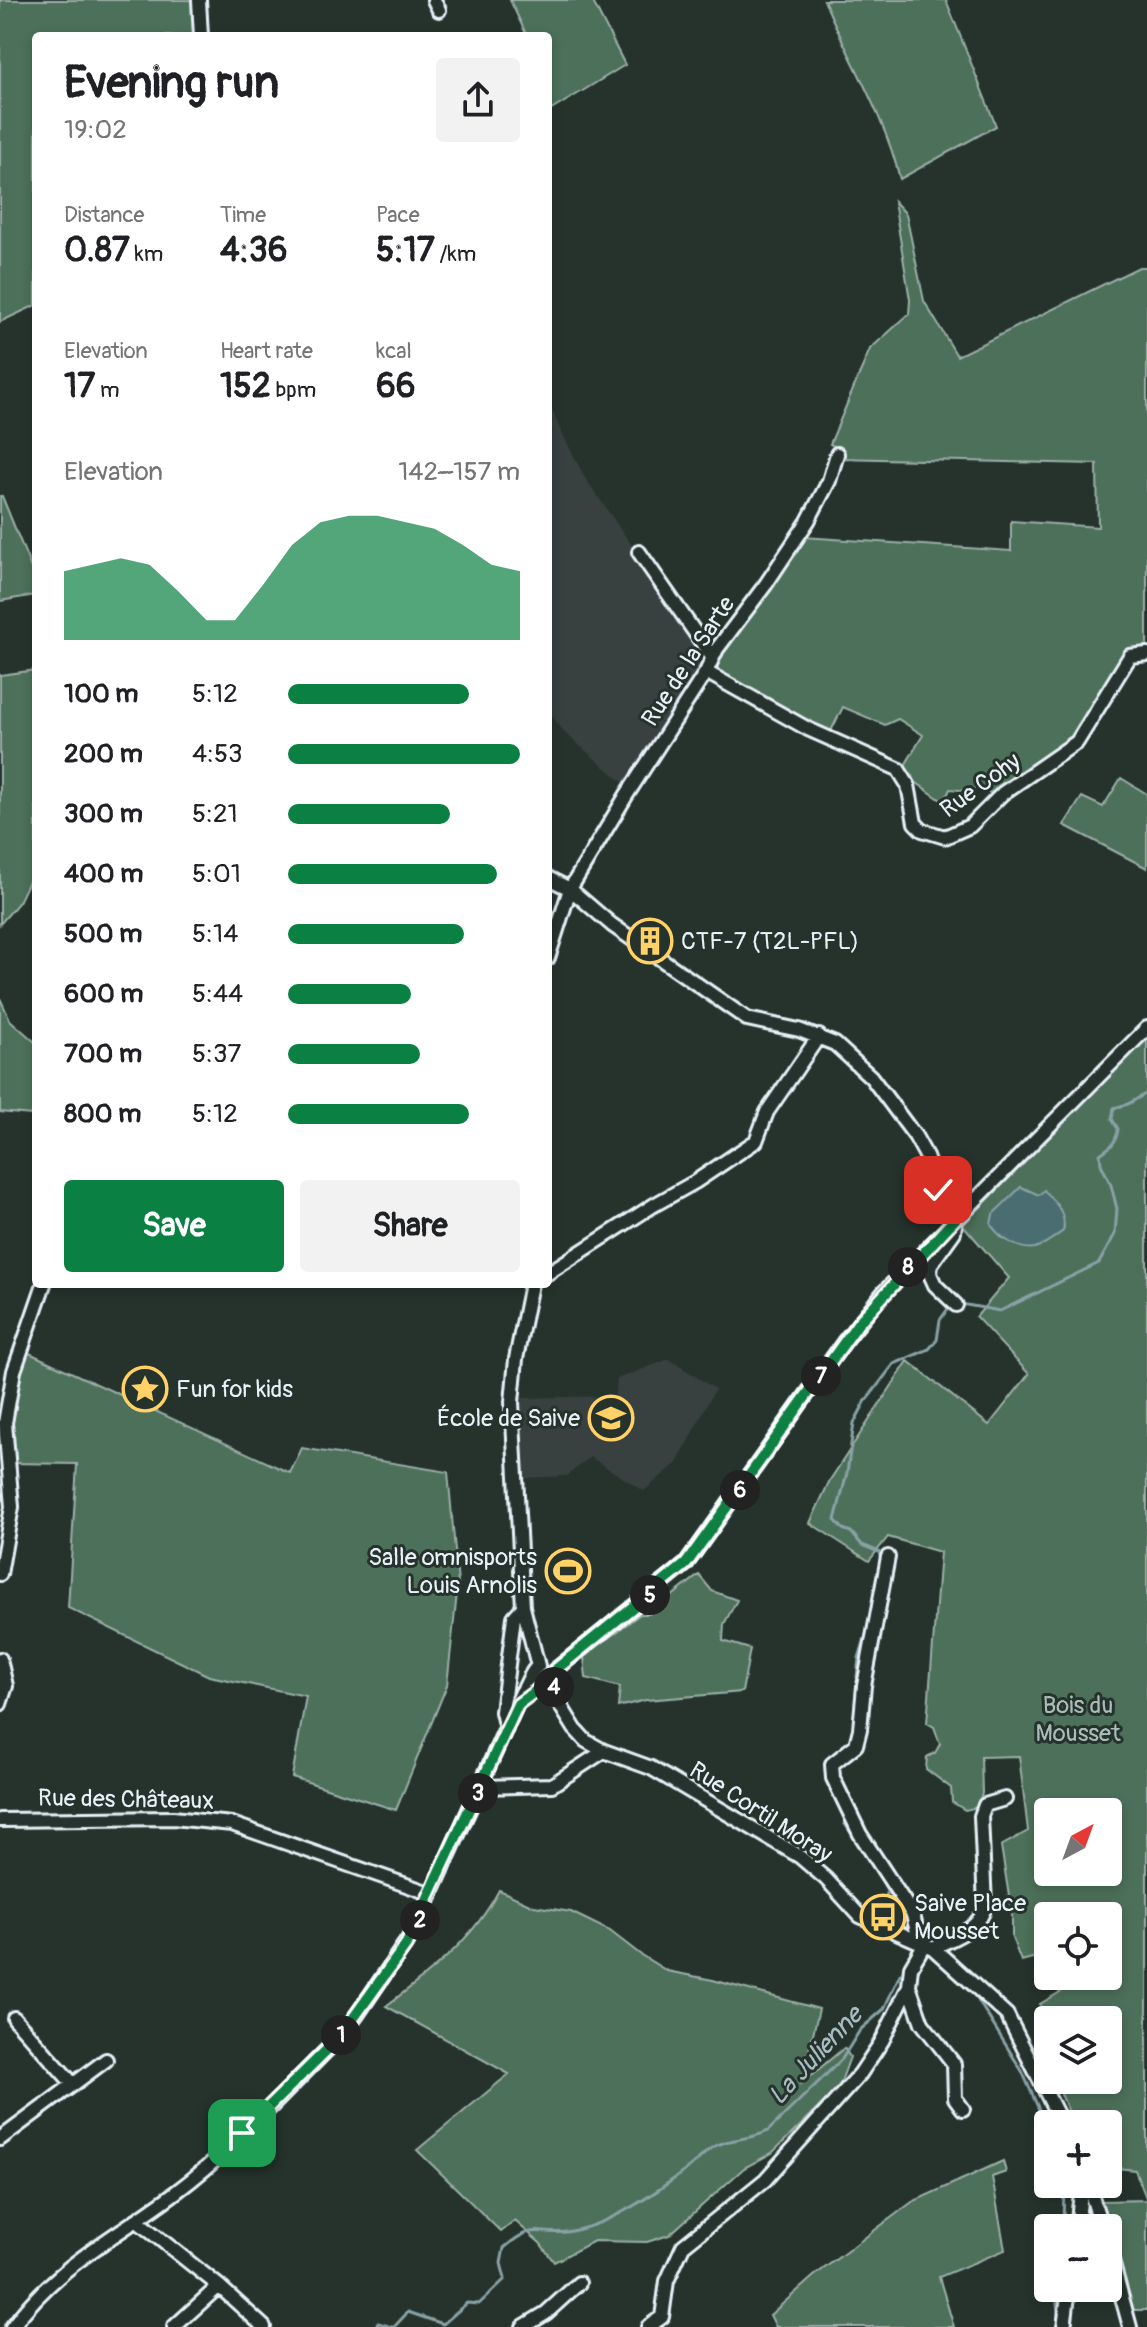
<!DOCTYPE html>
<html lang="en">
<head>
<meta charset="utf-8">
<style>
  body { margin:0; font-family:Pangolin,sans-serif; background:#f2f2f2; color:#202124; height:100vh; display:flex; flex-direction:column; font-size:30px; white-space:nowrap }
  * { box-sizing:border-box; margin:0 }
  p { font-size:26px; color:#757577 }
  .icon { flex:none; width:44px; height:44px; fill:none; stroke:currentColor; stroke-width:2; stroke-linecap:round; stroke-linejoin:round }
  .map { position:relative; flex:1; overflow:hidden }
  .drawer { position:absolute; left:32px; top:32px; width:520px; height:1256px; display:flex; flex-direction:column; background:#fff; border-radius:8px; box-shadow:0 4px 12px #0003 }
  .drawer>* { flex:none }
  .needle { width:52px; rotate:41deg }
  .tools { position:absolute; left:1034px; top:1798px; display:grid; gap:16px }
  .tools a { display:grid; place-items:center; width:88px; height:88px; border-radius:8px; background:#fff; box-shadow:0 4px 12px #0003; font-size:40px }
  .pin { position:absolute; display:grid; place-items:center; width:68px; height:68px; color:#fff; margin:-34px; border-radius:16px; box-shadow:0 4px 12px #0006 }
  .km { position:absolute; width:40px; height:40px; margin:-20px; border-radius:50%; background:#222; color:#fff; font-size:22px; line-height:40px; text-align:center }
  .round { display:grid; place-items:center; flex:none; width:84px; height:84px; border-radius:8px; background:#f2f2f2 }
  .overview { display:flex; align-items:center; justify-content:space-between; height:136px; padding:0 32px }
  h1 { font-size:44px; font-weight:700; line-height:60px }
  .figures { display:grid; grid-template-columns:repeat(3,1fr); gap:12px; height:136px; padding:8px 32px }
  .figures div { display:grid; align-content:center }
  .figures b { font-size:34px; font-weight:700 }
  .figures small { font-size:22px; font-weight:400 }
  .figures p { font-size:22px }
  .chart { height:224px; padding:16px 32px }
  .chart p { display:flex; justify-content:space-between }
  .chart svg { width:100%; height:144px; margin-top:8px; fill:#0b8043; opacity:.7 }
  .button { display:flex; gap:16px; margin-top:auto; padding:16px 32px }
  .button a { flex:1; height:92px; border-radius:8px; background:#0b8043; color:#fff; font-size:32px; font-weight:700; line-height:92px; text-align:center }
  .button a+a { background:#f2f2f2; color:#202124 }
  ul { padding:0 32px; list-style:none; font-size:26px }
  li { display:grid; grid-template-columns:128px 96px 1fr; align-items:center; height:60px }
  li i { height:20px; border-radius:10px; background:#0b8043 }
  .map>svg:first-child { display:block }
</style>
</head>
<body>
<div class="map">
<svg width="1147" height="2327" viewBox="0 0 1147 2327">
  <rect width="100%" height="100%" fill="#26332d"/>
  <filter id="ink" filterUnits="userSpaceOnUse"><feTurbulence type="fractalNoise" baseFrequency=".0125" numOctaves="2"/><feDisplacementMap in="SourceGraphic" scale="16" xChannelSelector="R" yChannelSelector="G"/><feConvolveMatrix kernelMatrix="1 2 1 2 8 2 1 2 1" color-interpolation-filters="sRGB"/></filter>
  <g filter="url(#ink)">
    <path fill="#384140" d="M548,398L559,427L585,478L705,651L707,662L626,785L566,734L548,712Z
      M669,1359L715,1389L677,1463L644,1491L590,1457L567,1476L524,1478L521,1398L615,1396L617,1379Z"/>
    <path fill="#4e705a" stroke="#9bb0a9" stroke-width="2" fill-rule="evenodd" d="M0,0H197L198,36H36V305L0,322Z
      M510,0H592L625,65L548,112V36H527Z
      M824,0H946L996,126L900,179C884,114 850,62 824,0Z
      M894,201L906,214L924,301L957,356L1139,267H1147V655L1135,657L1075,739L1066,747L990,793L979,787L969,791L950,789L944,802L901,772L923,735L898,719L885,725L843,707L829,735L717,672L718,659L804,537L1011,551V521L1098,527L1097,464L838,458L841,450L830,444L870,349L909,314L910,300Z
      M0,496H2L36,580V595L0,601Z
      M36,670V874L31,877L19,902L0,924V675Z
      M1121,778L1147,794V868L1064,825L1082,797L1103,807Z
      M0,998L10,1020L36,1043V1117L32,1115L0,1112Z
      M1147,1038V2310H1129L1101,2201L1147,2200L1135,2170L1108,2167V2124H1074L1061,2094L1086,2080H1108V2020H1050L1040,2004L1087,1976H1108V1916H1048V1954L1021,1961L1012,1938V1915L1001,1846L1028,1831L1019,1756L981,1757L982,1793L978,1807L965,1810L952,1802L951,1788L926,1769L927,1757L935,1753L940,1744L934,1727L927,1723L940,1552L888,1537L869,1561L810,1523L830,1480L908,1361L989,1425L1029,1374L976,1317L1009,1278L963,1225ZM1021,1187C1039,1196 1068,1206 1063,1231L1034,1248L1001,1237L1009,1199ZM1048,1812H1108V1872H1048Z
      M27,1352L290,1473L302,1448L448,1472L458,1584L447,1685L396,1810L292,1777L306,1696L209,1676L68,1608L77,1464L10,1463C11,1426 13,1387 27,1352Z
      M699,1575L712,1591L737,1600L724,1624L723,1641L750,1649L742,1692L646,1700L618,1707L620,1687L586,1678L584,1657L640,1614H649Z
      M499,1890L534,1906L571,1912L610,1931L641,1955L667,1971L713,1980L819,2009L801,2084L844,2048L850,2057L839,2087L800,2126L772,2153L744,2168L669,2235L647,2242L594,2241L554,2262L540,2243L515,2221L501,2232L417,2150L509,2074L386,2006C431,1972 473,1940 499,1890Z
      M1003,2161L1006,2172L992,2177L1005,2250L939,2277L954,2327H776L770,2315L814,2276L912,2202Z"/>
    <path fill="#4a6d70" stroke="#89a2a6" stroke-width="2" d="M1021,1187L1039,1195L1044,1190C1055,1202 1067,1213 1063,1231C1055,1237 1045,1245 1035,1248C1019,1251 998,1237 991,1224L993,1214Z"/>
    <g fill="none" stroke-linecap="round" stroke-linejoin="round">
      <path stroke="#89a2a6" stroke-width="3" d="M961,1304L1000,1311L1099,1263L1115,1234L1117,1209L1111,1185L1101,1164L1100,1154C1112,1146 1116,1143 1118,1129L1112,1119L1114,1108L1128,1104L1147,1093
        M857,1677L859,1658L869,1625L881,1560L879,1552L862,1545L851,1532L843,1529L835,1520L847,1473L854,1423L865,1402L894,1364L929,1349L937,1340L940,1320L950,1306
        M845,1824L883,1881L887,1892L883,1918
        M976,1997L1022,2071L1048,2130
        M1063,2228L1064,2184
        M1059,2323L1057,2303L1059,2288
        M376,2327L378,2323L392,2327
        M394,2327L408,2312L443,2324L467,2303L479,2304L505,2279L501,2263L504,2248C537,2219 538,2238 572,2231C613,2223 654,2194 686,2170C695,2164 701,2156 710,2149C727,2137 749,2141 768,2131L842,2059L860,2030L884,2009L900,1974"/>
      <g stroke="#e8f1f8" stroke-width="18">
        <path id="minor" d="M199,0L201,36
          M434,0L439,10
          M639,552L712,657
          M706,672L808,729L898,769L908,785L915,823L922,830L945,837L970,826L1003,793L1077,742L1130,656L1147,654
          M548,878L570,889L612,925L747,1019L799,1030L835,1044L871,1077L915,1136L925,1154L938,1190L956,1218
          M548,958L570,889L626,796L706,672L717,649L766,584L808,521L829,481L837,454
          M548,1273L654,1205L695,1182L756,1141L767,1112L819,1036
          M531,1284L516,1359L512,1402L523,1607L538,1666
          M956,1305L935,1285L930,1274L931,1264L954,1232L956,1218
          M888,1557L864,1686L860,1729L856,1745L832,1764L833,1778L860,1834L913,1915L919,1940
          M0,1574L12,1507L5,1423L14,1371L44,1284
          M0,1659L6,1686L0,1704
          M554,1671L686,1564L844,1342L885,1291L1147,1028
          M551,1690L575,1729L586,1741L604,1751L651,1768L799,1856L826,1879L860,1916L933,1948L1007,2015L1062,2124
          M506,1729L502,1712L514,1617L523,1607
          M481,1787L552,1785L604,1751
          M0,1820L173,1818L232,1824L432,1894
          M925,1943L911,1967L909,1986L922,2023L954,2064L955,2098L963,2109
          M933,1948C954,1937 980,1930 985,1906L981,1816L985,1805L1005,1799
          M14,2018L73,2084
          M0,2139L106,2060
          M1088,2184L1102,2228
          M136,2220L219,2286L264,2327
          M1077,2228L1081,2193L1088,2184
          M1108,2246L1130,2327
          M12,2327C59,2263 115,2238 176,2192C234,2149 288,2088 340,2037L357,2015L417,1926L522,1692C528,1684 530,1672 538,1666
          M174,2327L219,2286
          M523,2327L546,2313L579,2283
          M648,2327L662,2317L667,2281L683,2246L765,2180L860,2074L882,2041L909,1986
          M1064,2327L1069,2288"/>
      </g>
      <use href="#minor" stroke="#26332d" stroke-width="12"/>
    </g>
  </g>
  <g fill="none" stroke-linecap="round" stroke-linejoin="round" filter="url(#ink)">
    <g stroke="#fff" stroke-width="16">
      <path id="route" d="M242,2133L340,2037L406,1945L518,1704L537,1690H551L557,1679L554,1671L686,1564L859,1322L956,1218L938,1190"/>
    </g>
    <use href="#route" stroke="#0b8043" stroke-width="10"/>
  </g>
  <defs>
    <g id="building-ring" transform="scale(2.3)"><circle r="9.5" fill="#26332d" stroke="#ffd166" stroke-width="1.5"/><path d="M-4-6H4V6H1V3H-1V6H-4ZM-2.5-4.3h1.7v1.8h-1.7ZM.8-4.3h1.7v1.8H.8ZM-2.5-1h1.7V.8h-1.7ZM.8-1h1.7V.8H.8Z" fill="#ffd166"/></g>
    <g id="sight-ring" transform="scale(2.3)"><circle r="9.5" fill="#26332d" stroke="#ffd166" stroke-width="1.5"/><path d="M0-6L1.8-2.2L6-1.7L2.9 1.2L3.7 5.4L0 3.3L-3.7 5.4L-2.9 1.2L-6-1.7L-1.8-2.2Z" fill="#ffd166"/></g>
    <g id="school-ring" transform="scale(2.3)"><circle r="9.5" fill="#26332d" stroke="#ffd166" stroke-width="1.5"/><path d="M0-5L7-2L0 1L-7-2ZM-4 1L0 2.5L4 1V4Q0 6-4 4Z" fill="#ffd166"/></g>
    <g id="stadium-ring" transform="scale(2.3)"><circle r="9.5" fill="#26332d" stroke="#ffd166" stroke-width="1.5"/><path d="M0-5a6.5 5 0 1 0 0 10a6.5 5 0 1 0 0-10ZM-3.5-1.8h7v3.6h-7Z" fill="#ffd166"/></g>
    <g id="bus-ring" transform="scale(2.3)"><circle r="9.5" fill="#26332d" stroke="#ffd166" stroke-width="1.5"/><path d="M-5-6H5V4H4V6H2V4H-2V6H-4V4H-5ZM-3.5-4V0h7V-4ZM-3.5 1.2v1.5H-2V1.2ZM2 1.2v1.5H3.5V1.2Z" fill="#ffd166"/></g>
  </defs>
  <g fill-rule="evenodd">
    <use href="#building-ring" x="650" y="941"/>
    <use href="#sight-ring" x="145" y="1389"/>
    <use href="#school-ring" x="611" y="1418"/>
    <use href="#stadium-ring" x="568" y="1571"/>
    <use href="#bus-ring" x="883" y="1917"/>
  </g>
  <g text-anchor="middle" stroke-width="6" stroke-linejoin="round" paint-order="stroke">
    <g font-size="24" fill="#e8f1f8" stroke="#26332d">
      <text transform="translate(688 661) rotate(-57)" y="8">Rue de la Sarte</text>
      <text transform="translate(980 785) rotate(-36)" y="8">Rue Cohy</text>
      <text transform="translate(126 1799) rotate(1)" y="8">Rue des Châteaux</text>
      <text transform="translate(761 1812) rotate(33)" y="8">Rue Cortil Moray</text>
    </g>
    <g font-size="24" fill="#e8f1f8" stroke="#26332d" text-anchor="start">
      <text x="681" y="949">CTF-7 (T2L-PFL)</text>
      <text x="176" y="1397">Fun for kids</text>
      <text x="580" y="1426" text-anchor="end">École de Saive</text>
      <text x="537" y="1565" text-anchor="end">Salle omnisports<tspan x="537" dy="28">Louis Arnolis</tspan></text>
      <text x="914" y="1911">Saive Place<tspan x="914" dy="28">Mousset</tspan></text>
    </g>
    <g font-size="24" fill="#aabdb9" stroke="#26332d">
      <text x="1078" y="1713">Bois du<tspan x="1078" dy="28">Mousset</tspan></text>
    </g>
    <g font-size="26" font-style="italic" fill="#a9bcc2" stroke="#26332d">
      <text transform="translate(815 2055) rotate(-47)" y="9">La Julienne</text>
    </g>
  </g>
</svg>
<div class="tools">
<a><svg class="needle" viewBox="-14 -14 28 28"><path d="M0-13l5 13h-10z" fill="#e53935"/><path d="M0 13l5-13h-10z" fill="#757577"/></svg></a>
<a><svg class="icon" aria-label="locate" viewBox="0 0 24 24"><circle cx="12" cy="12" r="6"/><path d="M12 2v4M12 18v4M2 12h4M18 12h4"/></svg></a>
<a><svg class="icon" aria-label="layers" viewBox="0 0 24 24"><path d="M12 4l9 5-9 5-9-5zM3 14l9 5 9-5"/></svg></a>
<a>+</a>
<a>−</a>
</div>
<div class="pin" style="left:242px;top:2133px;background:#1e9e55"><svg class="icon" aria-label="arrive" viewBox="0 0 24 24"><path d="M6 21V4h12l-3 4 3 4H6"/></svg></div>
<div class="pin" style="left:938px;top:1190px;background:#d93025"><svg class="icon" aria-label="check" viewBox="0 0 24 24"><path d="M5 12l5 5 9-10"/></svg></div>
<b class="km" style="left:341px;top:2035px">1</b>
<b class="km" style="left:420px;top:1920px">2</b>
<b class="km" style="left:478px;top:1793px">3</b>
<b class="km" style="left:554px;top:1687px">4</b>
<b class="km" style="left:650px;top:1595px">5</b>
<b class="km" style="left:740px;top:1490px">6</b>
<b class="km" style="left:821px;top:1376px">7</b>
<b class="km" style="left:908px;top:1267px">8</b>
<section class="drawer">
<div class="overview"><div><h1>Evening run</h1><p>19:02</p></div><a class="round"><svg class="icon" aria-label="share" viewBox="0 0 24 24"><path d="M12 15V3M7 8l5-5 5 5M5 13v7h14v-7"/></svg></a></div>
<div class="figures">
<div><p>Distance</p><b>0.87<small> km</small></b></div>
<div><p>Time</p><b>4:36</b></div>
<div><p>Pace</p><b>5:17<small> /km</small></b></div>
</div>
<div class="figures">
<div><p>Elevation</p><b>17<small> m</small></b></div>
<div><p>Heart rate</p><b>152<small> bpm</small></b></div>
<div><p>kcal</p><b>66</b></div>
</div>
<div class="chart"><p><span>Elevation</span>142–157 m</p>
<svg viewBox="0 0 160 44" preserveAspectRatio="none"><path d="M0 44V23L10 21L20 19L30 21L40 29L50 38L60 38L70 27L80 15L90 8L100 6L110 6L120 8L130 10L140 15L150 21L160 23V44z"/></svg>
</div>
<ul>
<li><b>100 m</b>5:12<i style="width:78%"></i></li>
<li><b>200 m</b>4:53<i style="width:100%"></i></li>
<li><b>300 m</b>5:21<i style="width:70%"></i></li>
<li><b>400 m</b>5:01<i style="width:90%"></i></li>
<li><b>500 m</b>5:14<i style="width:76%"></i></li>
<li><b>600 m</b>5:44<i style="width:53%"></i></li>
<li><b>700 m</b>5:37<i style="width:57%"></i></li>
<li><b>800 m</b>5:12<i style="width:78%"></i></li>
</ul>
<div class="button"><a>Save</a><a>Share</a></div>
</section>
</div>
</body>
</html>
